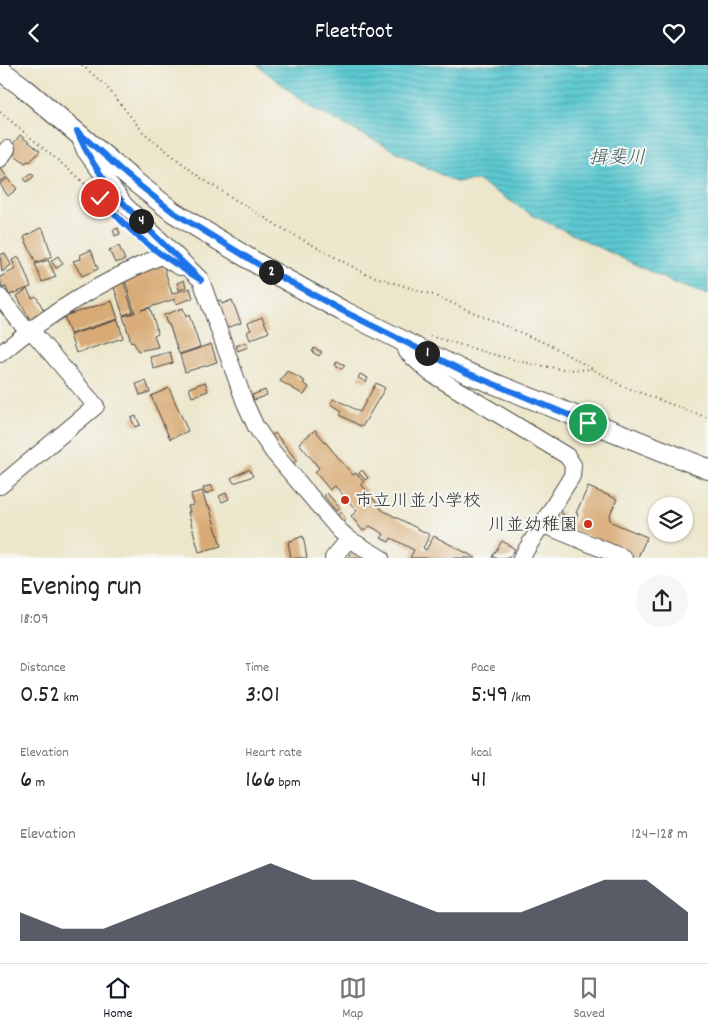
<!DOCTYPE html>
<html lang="en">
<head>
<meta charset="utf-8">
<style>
  body { margin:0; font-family:Dekko,"Klee One",sans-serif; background:#f6f6f6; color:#222; height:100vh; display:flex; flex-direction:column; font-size:19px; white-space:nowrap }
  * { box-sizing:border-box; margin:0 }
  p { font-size:16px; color:#767676 }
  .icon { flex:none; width:28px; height:28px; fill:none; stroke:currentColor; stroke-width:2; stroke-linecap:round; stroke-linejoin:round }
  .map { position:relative; height:493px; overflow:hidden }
  .panel { display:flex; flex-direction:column; background:#fff; flex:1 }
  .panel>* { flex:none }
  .controls { position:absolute; left:648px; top:432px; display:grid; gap:10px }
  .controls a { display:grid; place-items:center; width:45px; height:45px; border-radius:50%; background:#fff; box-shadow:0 1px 4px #0004; font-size:25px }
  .pin { position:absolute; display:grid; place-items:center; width:42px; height:42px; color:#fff; margin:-21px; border:2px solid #fff; border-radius:50%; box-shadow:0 1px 5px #0007 }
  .km { position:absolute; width:25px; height:25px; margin:-12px; border-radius:50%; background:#222; color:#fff; font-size:14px; line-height:25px; text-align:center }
  .round { display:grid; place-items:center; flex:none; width:52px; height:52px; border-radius:26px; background:#f6f6f6 }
  .head { display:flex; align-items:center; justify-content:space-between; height:85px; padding:0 20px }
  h1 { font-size:28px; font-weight:600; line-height:38px }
  .figures { display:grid; grid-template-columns:repeat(3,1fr); gap:8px; height:85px; padding:5px 20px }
  .figures div { display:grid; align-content:center }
  .figures b { font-size:25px; font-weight:600 }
  .figures small { font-size:14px; font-weight:400 }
  .figures p { font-size:14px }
  .chart { height:140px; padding:10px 20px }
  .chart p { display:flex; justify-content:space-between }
  .chart svg { width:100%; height:90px; margin-top:5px; fill:#111827; opacity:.7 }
  header { display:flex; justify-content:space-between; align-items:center; height:65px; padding:0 20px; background:#111827; color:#fff; font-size:22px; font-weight:600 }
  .tabs { display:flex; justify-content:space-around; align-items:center; height:70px; border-top:1px solid #e0e0e0; background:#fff; font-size:14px; color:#767676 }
  .tabs a { display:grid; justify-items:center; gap:2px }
  .tabs .current { color:#111827 }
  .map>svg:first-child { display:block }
</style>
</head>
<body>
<header><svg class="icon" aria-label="back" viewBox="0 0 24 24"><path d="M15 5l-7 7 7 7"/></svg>Fleetfoot<svg class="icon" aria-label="heart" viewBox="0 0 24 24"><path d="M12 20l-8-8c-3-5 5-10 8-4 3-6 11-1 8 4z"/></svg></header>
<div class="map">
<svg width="708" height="493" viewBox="0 0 708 493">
  <defs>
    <pattern id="water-rules" width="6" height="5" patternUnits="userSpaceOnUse" patternTransform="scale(1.25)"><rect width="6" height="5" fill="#5cc9d1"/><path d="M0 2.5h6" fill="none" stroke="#4ca3aa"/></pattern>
  </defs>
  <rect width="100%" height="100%" fill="#f6f6f2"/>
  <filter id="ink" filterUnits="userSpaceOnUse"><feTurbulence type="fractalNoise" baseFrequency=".02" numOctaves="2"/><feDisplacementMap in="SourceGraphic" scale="10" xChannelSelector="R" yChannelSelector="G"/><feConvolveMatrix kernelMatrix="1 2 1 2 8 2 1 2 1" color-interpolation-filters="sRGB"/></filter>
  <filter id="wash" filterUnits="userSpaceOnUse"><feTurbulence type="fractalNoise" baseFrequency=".0096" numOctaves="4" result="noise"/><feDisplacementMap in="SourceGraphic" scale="20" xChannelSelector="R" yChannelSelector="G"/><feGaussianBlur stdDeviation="1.12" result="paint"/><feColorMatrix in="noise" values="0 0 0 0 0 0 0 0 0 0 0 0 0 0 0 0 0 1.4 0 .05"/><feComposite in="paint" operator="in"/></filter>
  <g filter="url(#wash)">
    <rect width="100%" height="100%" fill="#ece6ca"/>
    <path fill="url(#water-rules)" stroke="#447a7e" d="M257,0H708V230L676,219L534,151L477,115L455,117L312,43Z"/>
    <g id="blocks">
      <path fill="#d8aa75" d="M20,70L40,86L30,97L28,96L25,98L9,85Z
        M0,102L7,112L0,117Z
        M32,108L34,111L27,117L24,113Z
        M8,113L17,124L8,131L0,119Z
        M40,163L43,164L52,191L36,198L24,172Z
        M118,163L120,169L115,171L113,165Z
        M119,181L125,195L115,198L109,185Z
        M91,185L98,204L82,211L73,196L81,194L80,190Z
        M5,188L11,200L2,207L0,190Z
        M58,191L63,199L56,203L51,196Z
        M19,192L31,222L9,230L6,222L2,223L0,212L16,204L12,195Z
        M48,195L56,212L42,217L35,199Z
        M163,199L172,229L190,223L193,233L176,239L175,234L141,245L150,243L158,268L154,270L158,282L138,286L133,276L131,277L123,251L135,248L124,212Z
        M123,215L133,247L123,250L113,219Z
        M184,215L186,222L179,225L177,218Z
        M27,224L32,233L36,231L46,249L32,258L17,231Z
        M220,235L222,239L232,235L241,258L224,264L212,237Z
        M112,236L118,254L70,269L64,251Z
        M183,243L186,252L189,250L200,282L179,289L169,259H167L164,250Z
        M262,252L269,267L250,275L247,267L251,265L248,258Z
        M118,255L123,273L76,288L70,270Z
        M246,277L248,282L238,286L236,281Z
        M211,279L217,297L185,307L180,290Z
        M314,283L322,287L319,291L312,287Z
        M170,287L173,298L154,304L150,292Z
        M337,296L345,300L342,304L335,300Z
        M287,306L305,316L303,318L309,322L304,330L280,316Z
        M360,309L368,313L366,317L358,313Z
        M146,316L150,327L140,330L136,319Z
        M205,317L208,326L192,332L189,323Z
        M376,318L385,323L362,362L340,350L342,346L331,339L334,333L360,347Z
        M169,323L188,366L170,374L151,331Z
        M265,325L267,330L254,335L252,330Z
        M136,351L140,360L135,362L131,353Z
        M315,365L353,410L356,408L364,417L361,419L382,445L430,470L423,483L426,485L434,471L476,493H410L414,485L391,473L389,477L381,473L384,469L370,461L363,466L351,451L357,446L335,421L330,425L315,407L319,403L299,378Z
        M275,368L297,396L292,399L271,371Z
        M249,404L253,411L234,418L231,413Z
        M362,405L368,413L365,415L359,408Z
        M211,420L214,426L205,429L203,423Z
        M588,422L617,434L609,452L611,457L647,472L638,492L572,464L578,449L576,448Z
        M202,426L207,442L209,441L221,481L199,487L188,447H190L188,441L194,440L191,429Z
        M226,428L229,434L222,437L219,431Z
        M327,428L340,443L336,446L324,431Z
        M559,446L563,449L556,460L552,457Z
        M341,447L346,454L343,457L337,450Z
        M568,456L573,457L571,463L566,461Z
        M303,471L307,493H291L288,477Z
        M502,476L515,484L509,493H495L492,492Z
        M353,485L365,491L364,493H349Z"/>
    </g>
  </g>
  <g filter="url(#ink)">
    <use href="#blocks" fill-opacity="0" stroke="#484743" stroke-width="1"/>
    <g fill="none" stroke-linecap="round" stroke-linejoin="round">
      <g stroke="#484743" stroke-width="18">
        <path id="minor" d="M79,71L85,86L125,140L201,215L245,338L256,362L273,387L339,465L349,474L381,493
          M0,94L7,84
          M0,232L27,266
          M403,276L407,287L430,308L567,391L573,400L572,411L521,493
          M0,289C49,248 102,216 161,191L180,202
          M0,421L96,341L30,264
          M542,459L624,493
          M333,493L349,474"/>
      </g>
      <g stroke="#484743" stroke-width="22">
        <path id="major" d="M0,5L23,22L129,112L173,147L261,201L341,245L465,307L708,404"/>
      </g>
      <path stroke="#484743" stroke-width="2" stroke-dasharray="1 4" stroke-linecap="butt" d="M82,0L106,21L143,67L202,114L283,164L366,209L433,230L554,282L622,321L708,353
        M0,47L79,113L110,145
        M118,155L133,169
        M431,271C472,283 553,310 592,304"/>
      <use href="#minor" stroke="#fff" stroke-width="16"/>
      <use href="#major" stroke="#fff" stroke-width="20"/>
    </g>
  </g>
  <g fill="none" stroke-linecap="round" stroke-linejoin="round" filter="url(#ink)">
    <g stroke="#fff" stroke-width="10">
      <path id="route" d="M100,133C133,171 158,189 201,215C155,170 101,126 77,66L129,112L173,147L261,201L341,245L465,307L588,358"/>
    </g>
    <use href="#route" stroke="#1a73e8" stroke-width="6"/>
  </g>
  <g fill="#c8321e" stroke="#f6f6f2" stroke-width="2">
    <circle cx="345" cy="435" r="5"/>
    <circle cx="588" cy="459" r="5"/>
  </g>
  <g text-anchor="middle" stroke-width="4" stroke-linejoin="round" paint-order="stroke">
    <g font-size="18" fill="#2b2b2b" stroke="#f6f6f2" text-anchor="start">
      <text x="355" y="441">市立川並小学校</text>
      <text x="578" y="465" text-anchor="end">川並幼稚園</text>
    </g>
    <g font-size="19" font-style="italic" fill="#3a5a5d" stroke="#f6f6f2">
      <text x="617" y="98">揖斐川</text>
    </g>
  </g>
</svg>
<div class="controls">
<a><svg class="icon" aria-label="layers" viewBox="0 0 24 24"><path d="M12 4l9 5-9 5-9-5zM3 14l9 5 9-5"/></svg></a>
</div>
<div class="pin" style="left:588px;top:358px;background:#1e9e55"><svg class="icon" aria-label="arrive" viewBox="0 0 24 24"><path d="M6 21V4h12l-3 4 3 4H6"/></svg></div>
<div class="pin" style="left:100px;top:133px;background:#d93025"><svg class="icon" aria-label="check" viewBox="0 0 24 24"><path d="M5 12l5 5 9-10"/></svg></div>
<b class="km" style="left:427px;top:288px">1</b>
<b class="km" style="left:271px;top:207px">2</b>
<b class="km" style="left:141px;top:156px">4</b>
</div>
<section class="panel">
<div class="head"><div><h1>Evening run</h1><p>18:09</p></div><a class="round"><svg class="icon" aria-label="share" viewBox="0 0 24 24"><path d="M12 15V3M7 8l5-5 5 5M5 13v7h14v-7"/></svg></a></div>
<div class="figures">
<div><p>Distance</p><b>0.52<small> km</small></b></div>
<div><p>Time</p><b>3:01</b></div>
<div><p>Pace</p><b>5:49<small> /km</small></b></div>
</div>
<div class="figures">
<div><p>Elevation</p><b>6<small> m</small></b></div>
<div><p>Heart rate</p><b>166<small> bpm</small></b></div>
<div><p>kcal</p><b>41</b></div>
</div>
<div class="chart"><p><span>Elevation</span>124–128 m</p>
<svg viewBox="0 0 160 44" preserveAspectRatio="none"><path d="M0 44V30L10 38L20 38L30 30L40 22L50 14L60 6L70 14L80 14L90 22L100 30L110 30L120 30L130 22L140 14L150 14L160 30V44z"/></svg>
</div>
</section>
<nav class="tabs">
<a class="current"><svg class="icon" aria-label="home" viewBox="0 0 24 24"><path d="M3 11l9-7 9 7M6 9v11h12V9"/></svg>Home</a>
<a><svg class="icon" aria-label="map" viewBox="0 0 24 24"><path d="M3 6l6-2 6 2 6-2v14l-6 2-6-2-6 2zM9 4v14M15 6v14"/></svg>Map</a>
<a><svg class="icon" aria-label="saved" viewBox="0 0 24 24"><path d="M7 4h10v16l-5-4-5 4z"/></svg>Saved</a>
</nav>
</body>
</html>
